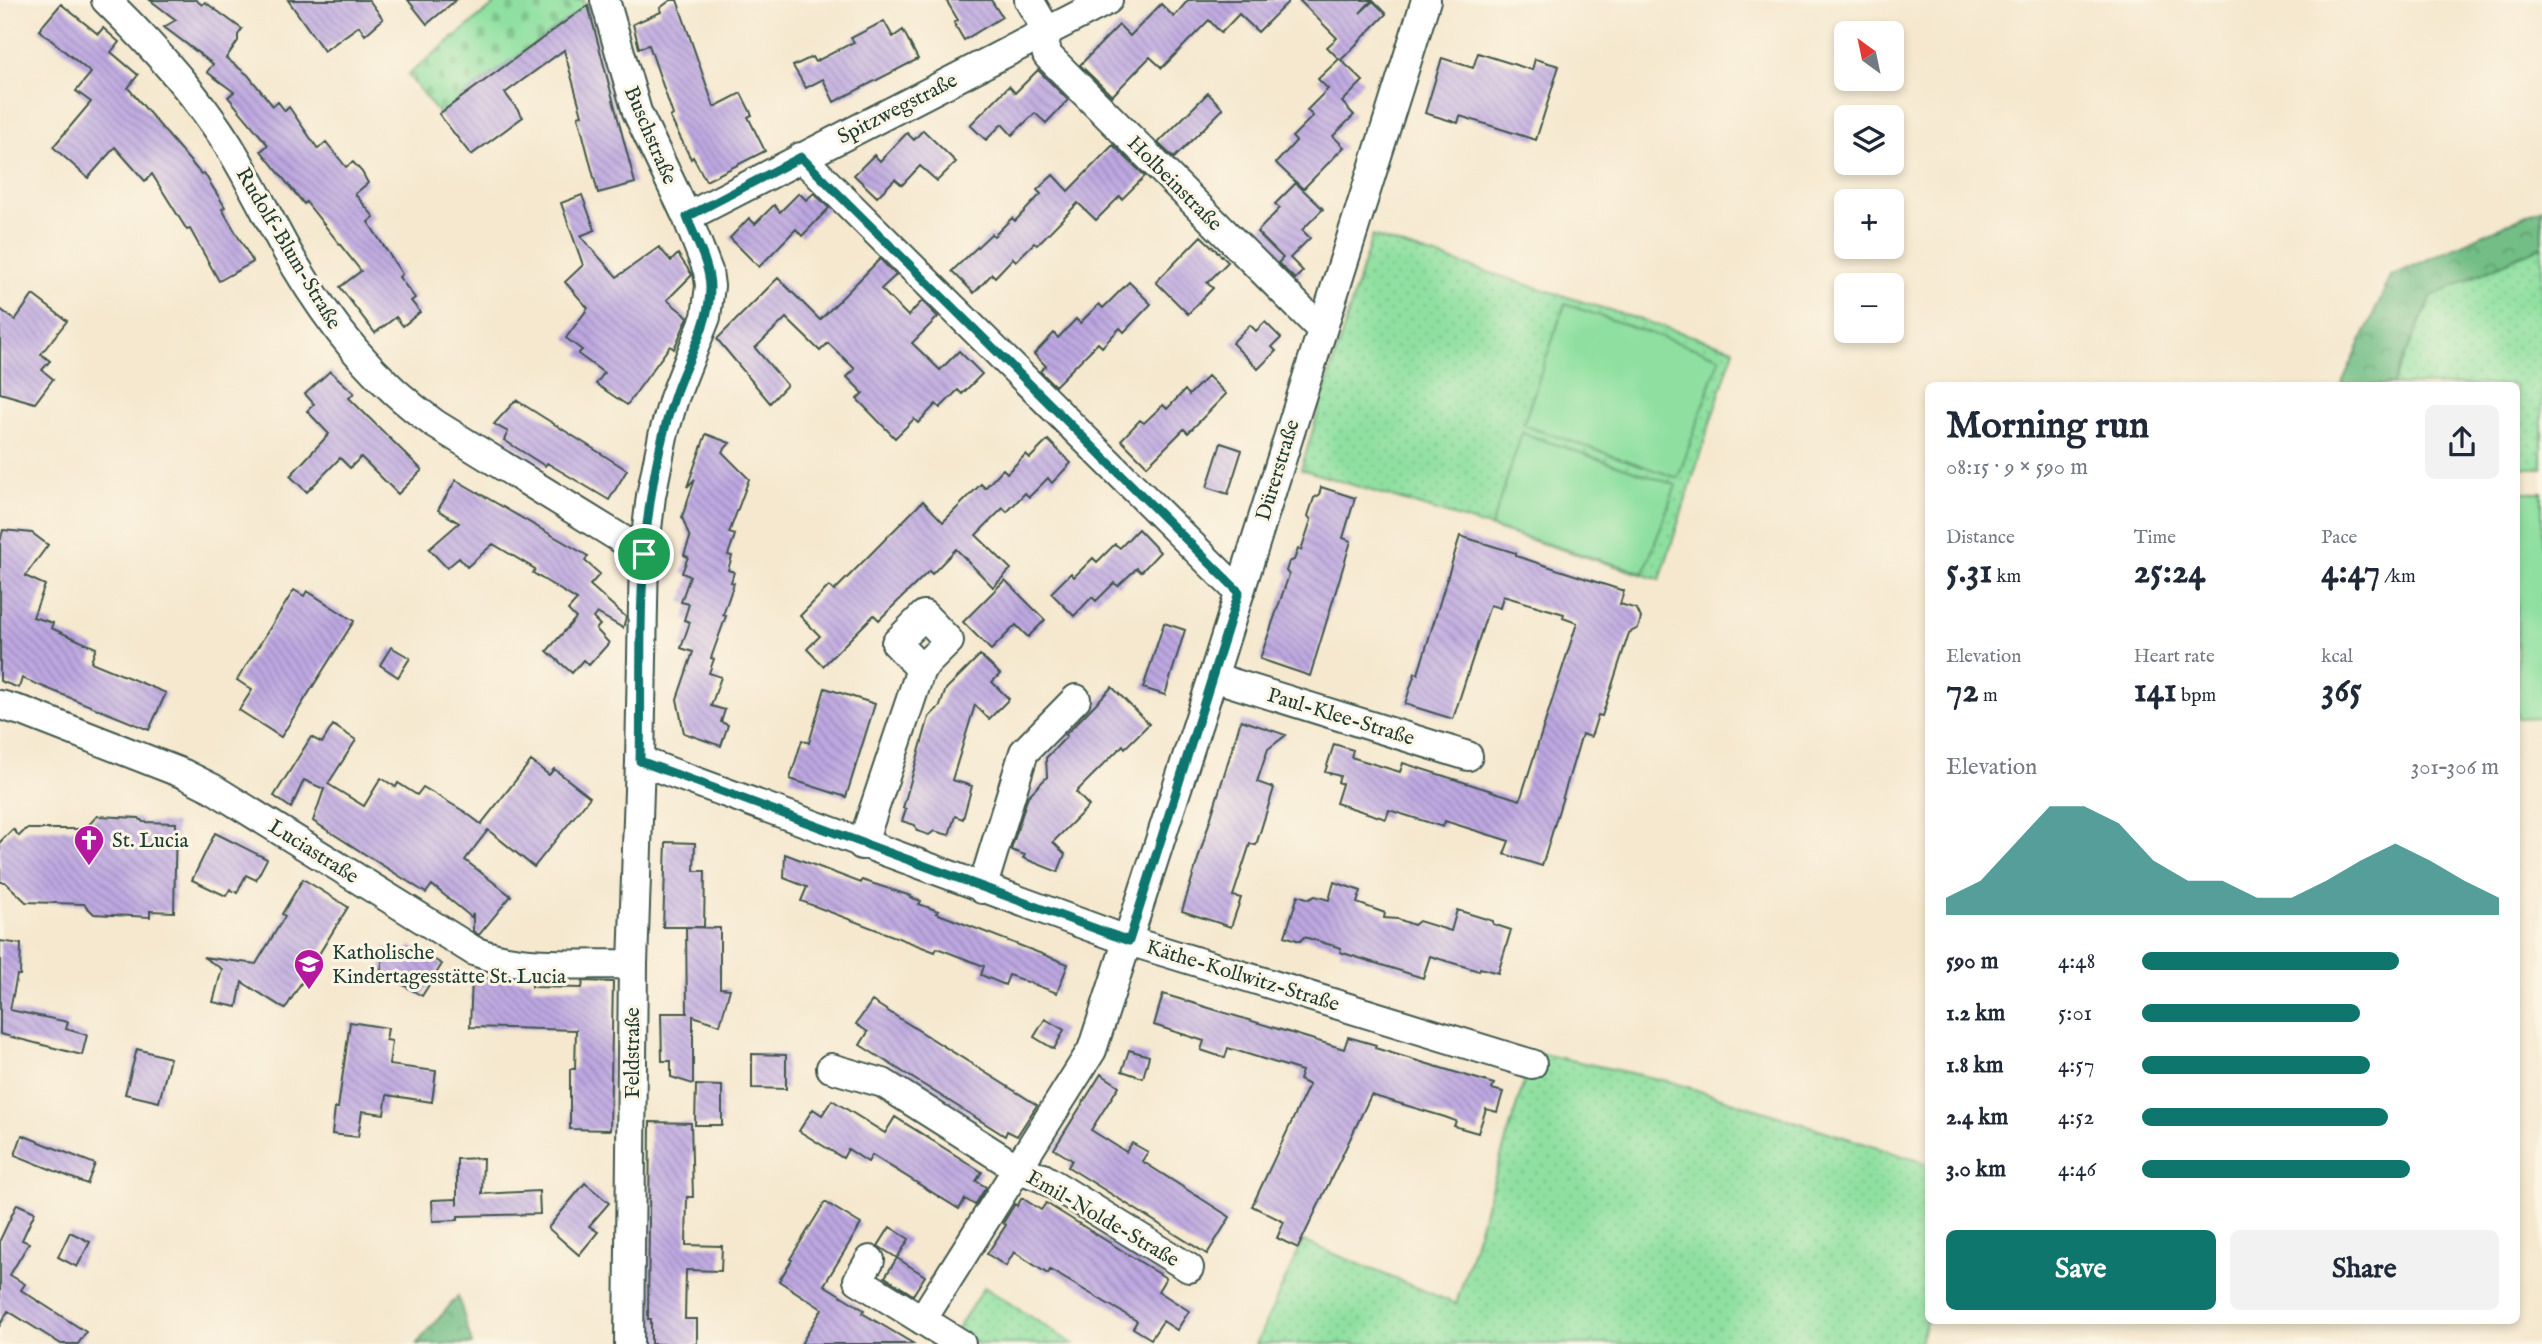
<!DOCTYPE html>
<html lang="en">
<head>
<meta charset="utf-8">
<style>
  body { margin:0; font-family:"IM FELL English",serif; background:#f2f2f3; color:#1f2937; height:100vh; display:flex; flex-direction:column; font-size:26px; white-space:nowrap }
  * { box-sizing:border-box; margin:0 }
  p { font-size:23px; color:#747a83 }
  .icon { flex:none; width:38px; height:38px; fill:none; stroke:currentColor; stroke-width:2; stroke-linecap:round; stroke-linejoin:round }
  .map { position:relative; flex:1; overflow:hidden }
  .details { position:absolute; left:1925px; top:382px; width:595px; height:942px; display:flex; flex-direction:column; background:#fff; border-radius:10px; box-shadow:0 4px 10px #0003 }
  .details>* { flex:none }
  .needle { width:46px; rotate:327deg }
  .controls { position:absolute; left:1834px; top:21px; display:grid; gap:14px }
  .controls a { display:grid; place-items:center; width:70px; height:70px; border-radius:10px; background:#fff; box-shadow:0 4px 10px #0003; font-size:35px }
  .pin { position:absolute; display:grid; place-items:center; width:60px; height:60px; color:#fff; margin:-30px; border:4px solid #fff; border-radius:50%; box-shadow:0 2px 7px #0007 }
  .round { display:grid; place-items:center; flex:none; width:74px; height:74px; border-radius:10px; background:#f2f2f3 }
  .head { display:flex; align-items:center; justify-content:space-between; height:119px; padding:0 21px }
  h1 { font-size:38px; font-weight:700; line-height:52px }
  .stats { display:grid; grid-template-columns:repeat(3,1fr); gap:10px; height:119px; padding:7px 21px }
  .stats div { display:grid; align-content:center }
  .stats b { font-size:35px; font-weight:700 }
  .stats small { font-size:19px; font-weight:400 }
  .stats p { font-size:19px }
  .chart { height:196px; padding:14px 21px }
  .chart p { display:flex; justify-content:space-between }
  .chart svg { width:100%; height:126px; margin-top:7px; fill:#0f766e; opacity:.7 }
  .cta { display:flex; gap:14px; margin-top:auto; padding:14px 21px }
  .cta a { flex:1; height:80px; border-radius:10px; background:#0f766e; color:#fff; font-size:28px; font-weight:700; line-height:80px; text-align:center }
  .cta a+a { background:#f2f2f3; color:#1f2937 }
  ul { padding:0 21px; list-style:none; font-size:23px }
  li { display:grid; grid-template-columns:112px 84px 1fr; align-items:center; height:52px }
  li i { height:18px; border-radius:9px; background:#0f766e }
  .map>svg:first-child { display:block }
</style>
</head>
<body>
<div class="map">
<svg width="2542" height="1344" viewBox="0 0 2542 1344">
  <defs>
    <pattern id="grass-dots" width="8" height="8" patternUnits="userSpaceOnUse" patternTransform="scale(1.75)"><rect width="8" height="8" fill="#8fe0a0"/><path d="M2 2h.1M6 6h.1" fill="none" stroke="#7bc18a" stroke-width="1.8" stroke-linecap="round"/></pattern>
    <pattern id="forest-crowns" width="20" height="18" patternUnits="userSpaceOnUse" patternTransform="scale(1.75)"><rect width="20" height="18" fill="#73be86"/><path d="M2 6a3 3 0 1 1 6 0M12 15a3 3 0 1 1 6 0" fill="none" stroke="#5e9c6e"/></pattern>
    <pattern id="cemetery-stones" width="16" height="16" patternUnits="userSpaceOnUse" patternTransform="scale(1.75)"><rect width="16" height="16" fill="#8fe0a0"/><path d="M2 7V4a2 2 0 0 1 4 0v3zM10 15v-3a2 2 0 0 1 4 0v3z" fill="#7bc18a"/></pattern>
    <pattern id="building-back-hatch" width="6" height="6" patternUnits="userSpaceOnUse" patternTransform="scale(1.75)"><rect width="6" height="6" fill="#bda7e1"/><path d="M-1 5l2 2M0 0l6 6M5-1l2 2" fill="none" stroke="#9989b7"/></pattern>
  </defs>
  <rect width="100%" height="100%" fill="#fcf5e5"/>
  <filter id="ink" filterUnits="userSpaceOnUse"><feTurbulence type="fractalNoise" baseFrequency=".0143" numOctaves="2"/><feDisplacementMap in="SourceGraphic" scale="14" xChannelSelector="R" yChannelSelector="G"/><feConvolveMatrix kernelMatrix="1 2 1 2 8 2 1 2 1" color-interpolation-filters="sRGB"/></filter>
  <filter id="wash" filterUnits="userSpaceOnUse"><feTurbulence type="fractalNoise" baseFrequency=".00686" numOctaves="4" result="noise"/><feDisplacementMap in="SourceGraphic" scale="28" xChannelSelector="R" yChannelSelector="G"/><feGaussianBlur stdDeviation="1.57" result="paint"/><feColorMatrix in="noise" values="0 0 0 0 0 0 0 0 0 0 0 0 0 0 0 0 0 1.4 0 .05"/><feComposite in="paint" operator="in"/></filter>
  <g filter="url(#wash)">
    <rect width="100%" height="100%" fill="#f5e8cf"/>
    <path fill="url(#grass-dots)" stroke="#578e6a" stroke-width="2" d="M1372,236L1734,349L1660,580L1301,469Z
      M2542,246V468H2517L2516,385H2392L2432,295Z
      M1533,1052L1672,1082L1928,1164V1317L1919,1344H1256L1303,1241L1456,1304Z
      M984,1287L1073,1344H978L956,1331Z"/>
    <path fill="url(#forest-crowns)" stroke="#497e5d" stroke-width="2" d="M2542,208V246L2432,296L2392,385H2341L2391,276Z
      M458,1296L472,1344H417L420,1340Z"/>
    <path fill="url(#cemetery-stones)" stroke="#578e6a" stroke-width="2" d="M500,0H584L585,7L439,114L408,75Z"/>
    <path fill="#8fe0a0" stroke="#578e6a" stroke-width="2" d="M1565,304L1720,357L1678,478L1523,425Z
      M1522,433L1676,485L1644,573L1491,527Z
      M2517,492H2542V717L2517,718Z"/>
    <g id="blocks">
      <path fill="url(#building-back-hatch)" d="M150,0H196L202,5L205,2L242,29L238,35V41L226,58L248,75L273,106L278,102L285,111L289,107L318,149L326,142L346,167L353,162L362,172L368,183L355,194L374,217L368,222L402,274L399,277L415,298L411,301L420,312L403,326L396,317L375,333L340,287L361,271L306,202L304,204L261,151L268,145L228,97L234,92L207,72L213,64L164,27L176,20Z
        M288,0H369L383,19L365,35L359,26L324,51Z
        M408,0H456L427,24Z
        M671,0H677L714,107L741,93L752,115L748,117L765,151L706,181L693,157L691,159L670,117L673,115L649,45L639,48L633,24L661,12L660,8Z
        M946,0H991L1002,17L964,40L954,23L958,20Z
        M1188,0H1290L1258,32L1239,14L1221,33L1209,20L1162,68L1150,57L1112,96L1080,65L1119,25L1130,36L1161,4L1174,17Z
        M1299,0H1372L1360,13L1373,1L1386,14L1341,60L1363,81L1342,102L1354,115L1333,136L1344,147L1303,189L1276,163L1296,141L1292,137L1313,116L1307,110L1328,89L1318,79L1339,59L1327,47L1337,38Z
        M61,4L98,34L103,28L119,42L111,52L138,75L128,88L201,174L204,173L225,207L222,209L253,262L219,281L190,229L187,230L152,174L145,181L115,147L88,178L53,147L91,102L76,91L91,73L39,30Z
        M588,5L635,183L598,193L578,116L582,115L564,50L505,93L523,117L471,155L439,114Z
        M884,21L893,37L903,30L918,59L834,102L823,79L806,88L793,66L812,57L815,62L854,42L851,38Z
        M1478,53L1532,70L1535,59L1559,66L1536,140L1460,116L1458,123L1425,113L1442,58L1473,68Z
        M1038,70L1068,100L1046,123L1035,113L1012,135L1002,124L986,140L970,125L1009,86L1015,93Z
        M1208,93L1223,109L1174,158L1158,143Z
        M923,130L956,162L937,181L920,166L902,185L895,179L877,197L854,175L874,155L880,161L907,133L914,140Z
        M1113,145L1145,176L1122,199L1120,196L1096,220L1078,203L1037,245L1034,243L1016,261L1013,258L995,277L992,274L974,293L952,271L991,234L994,236L1012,218L1015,221L1041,194L1037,190L1053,175L1068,191Z
        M1296,183L1323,209L1302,230L1310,238L1290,258L1303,271L1295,279L1278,263L1283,258L1257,232L1280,208L1275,204Z
        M799,193L806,200L814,193L829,208L802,236L796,229L759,267L730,238L749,218L755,224L774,205L780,212Z
        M582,195L595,230L580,236L617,277L659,247L671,261L678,254L692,275L667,300L688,317L674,349L670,346L627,405L596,384L604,373L578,354L582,350L566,338L588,308L565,282L583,265L561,203Z
        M1201,236L1228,262L1207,283L1213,288L1188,314L1156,282Z
        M880,259L896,275L881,289L908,316L922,301L938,317L912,343L940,370L959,351L982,374L962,394L958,390L940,408L936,404L918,423L914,419L895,438L857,399L863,393L847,377L855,369L828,343L820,351L786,318L755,348L787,385L770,403L717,339L778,278L820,320Z
        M1129,282L1151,304L1124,332L1120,328L1102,347L1098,343L1055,386L1040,371L1046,366L1034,354L1054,333L1058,338L1076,319L1080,323L1099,304L1103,308Z
        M33,295L67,321L41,354L50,361L42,370L53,379L35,403L0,393V309L15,320Z
        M1265,322L1281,338L1272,347L1276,351L1258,369L1232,343L1250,325L1256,331Z
        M330,371L354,393L349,398L422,470L398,494L361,457L350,468L340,458L307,492L290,476L329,434L307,411L314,404L305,394Z
        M1208,376L1226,394L1188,433L1184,429L1147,466L1121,440L1140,420L1144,423L1163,405L1167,409L1185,390L1189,395Z
        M516,400L627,470L609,500L547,463L545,466L504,440L508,432L494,424Z
        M706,434L730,443L722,452L749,479L729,533L735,535L728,555L732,556L728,570L734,572L731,582L734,583L723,615L726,616L711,658L714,659L709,673L721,677L711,706L725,710L721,722L728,725L721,746L684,733L677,699L693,652L681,648L690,622L684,620L689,604L681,602L690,576L682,573L688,557L684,555L690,538L682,517L695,479L687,487Z
        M1048,440L1071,463L1052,483L1048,478L1029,497L1025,493L1007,512L1003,508L976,535L1011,569L993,587L956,549L932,574L929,571L879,620L874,615L823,666L807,649L820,636L800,616L829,586L834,591L923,501L943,522L981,484L985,488L1003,469L1007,473L1026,454L1030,458Z
        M1221,443L1242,450L1228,494L1207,487Z
        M456,480L588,556L585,561L600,574L590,585L626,617L623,628L597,613L593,618L600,625L596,629L609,643L589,665L583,660L572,673L547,651L576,618L568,610L577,600L533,573L535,569L493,544L467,567L459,558L447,568L429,549L459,523L438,510Z
        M1321,487L1355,498L1343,538L1351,541L1310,676L1260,659L1289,575L1286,571L1289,562L1294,560L1298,549L1301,550L1311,520L1308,516L1314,498L1319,495Z
        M1138,529L1160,552L1141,572L1137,568L1118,586L1114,583L1096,601L1092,597L1074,616L1051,593L1071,573L1074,577L1093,558L1097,562L1115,544L1120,548Z
        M3,530L32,533L48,545L25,576L45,585L33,617L53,623L51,628L96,648L91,662L166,693L149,730L22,678L19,688L0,681V542Z
        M1460,536L1516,553V556L1624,591L1620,604L1637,609L1641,618L1638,628L1629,633L1602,716L1598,715L1591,737L1582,734L1542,866L1504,854L1509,841L1445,821L1443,827L1389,810L1386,819L1336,803L1342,784L1338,782L1340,776L1325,772L1334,744L1353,750L1351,757L1400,772L1403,763L1520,800L1577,623L1563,618L1564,614L1503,596L1500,608L1490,605L1453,719L1405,704L1415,673L1418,674Z
        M1005,580L1045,620L1028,637L1016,625L991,650L963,622Z
        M294,590L304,596L307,591L354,621L281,737L239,710L252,690L237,680Z
        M1164,623L1185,630L1165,695L1143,688Z
        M391,647L410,658L398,677L380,665Z
        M980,655L1000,674L992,682L1009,699L989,719L975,705L952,780L972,786L963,819L955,816L949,835L934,831L929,835L917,831L915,825L902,821L906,809L903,808L929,717L940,706L946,689Z
        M1112,687L1149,724L1125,748L1123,745L1076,792L1089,806L1053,842L1065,854L1058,872L1023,858L1025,855L1011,850L1028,796L1047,777L1046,758L1067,736L1065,735Z
        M825,688L875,704L846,797L790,779L802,740L809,743Z
        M1241,720L1286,735L1268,749L1257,782L1274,788L1256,845L1250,844L1233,896L1241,898L1231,927L1182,911Z
        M333,725L356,740L328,784L364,806L381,778L396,787L398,783L417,795L423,787L465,812L481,824L531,761L549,775L554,769L590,797L534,867L488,830L465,860L511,896L479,935L473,931V913L471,917L432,885L426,893L313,821L324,789L304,780L291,808L274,796L311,737L322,743Z
        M97,816L139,818L143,822L176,823L174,912L150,911V917L94,914L84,904L26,902L5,882H0V842L13,829L19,836L26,829H85Z
        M215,833L267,859L256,880L246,875L237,893L230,889L226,896L192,880Z
        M666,842L695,843L694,871H705L704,927H663Z
        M785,854L861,883L862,880L911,896L910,897L921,901L919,904L938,911L936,913L1068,964L1057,993L1009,975L1005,985L981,975L984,966L937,948L935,952L801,901L807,887L784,878Z
        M303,879L348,907L285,1009L242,982L237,1007L213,1002L222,969L203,957L256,964L285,916L282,914Z
        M1334,882L1361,891L1357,903L1385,913L1384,918L1398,919L1414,925L1419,921L1451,931L1457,910L1493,921V924L1511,930L1498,973L1480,968L1479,971L1430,956L1423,978L1340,952L1341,948L1304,937L1300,941L1285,936L1298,895L1309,899L1315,896L1329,900Z
        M686,927L720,928V988L730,989L720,1025L693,1016V1084L671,1077V1061H662L661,1013H687Z
        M0,941L21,944L20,975H17L10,1010L68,1022L66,1029L87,1035L82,1055L0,1034Z
        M411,946L442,964L422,996L381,972L384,947L404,958Z
        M472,978L532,980V987L582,988L583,981L613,982L610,1130L570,1129V1069H575L576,1030L470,1027Z
        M1163,994L1344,1049L1348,1037L1376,1045L1375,1048L1494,1084L1492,1089L1503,1092L1497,1112L1486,1109L1478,1133L1454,1126L1456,1121L1445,1117L1371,1095L1298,1248L1277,1238L1284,1222L1252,1206L1309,1085L1299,1080L1302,1071L1228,1048L1225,1058L1201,1050L1204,1041L1154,1025Z
        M872,1001L1037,1105L1017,1136L1007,1131L1005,1136L860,1045L868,1032L856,1024Z
        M1045,1019L1064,1030L1054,1049L1034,1037Z
        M350,1022L388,1028L386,1040L392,1041L389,1065L436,1071L432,1102L387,1095L384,1114L362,1111L358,1137L332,1134L335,1108H338Z
        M137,1049L170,1058L159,1102L125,1094Z
        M1129,1050L1149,1056L1143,1078L1122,1071Z
        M752,1054L786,1055V1089L752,1088Z
        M1101,1074L1119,1086L1091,1130L1126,1152L1132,1143L1148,1152L1142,1161L1230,1217L1207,1254L1068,1167L1072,1160L1054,1149Z
        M696,1085L722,1086V1125H695Z
        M832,1100L885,1133L895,1117L982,1172L976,1181L986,1187L975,1205L965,1199L959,1209L872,1155L868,1162L848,1149L843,1158L799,1131L813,1109L822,1115Z
        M650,1122L691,1123L693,1197H687L686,1245L722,1246L721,1271L686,1270L685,1319H697V1344H651V1319H648Z
        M22,1135L95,1164L87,1184L15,1155Z
        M483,1158L482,1194L539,1191L540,1214L458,1216V1220L433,1221L432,1200L457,1199V1205V1159Z
        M585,1183L609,1203L589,1226L598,1232L579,1255L548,1228Z
        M1022,1198L1041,1210L1046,1203L1166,1278L1158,1291L1189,1311L1177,1330L1163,1321L1151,1339L1133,1328L1137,1321L1050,1270L1048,1274L1014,1252L1006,1266L987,1254L1006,1225L1003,1223L1015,1204L1017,1206Z
        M825,1202L861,1224L824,1285L864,1310L862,1313L914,1344H801L822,1309L779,1281L792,1260L790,1259Z
        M17,1204L35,1212L22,1240L29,1243L10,1275L25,1284L21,1290L86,1332L78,1344H61L8,1311L0,1325V1240Z
        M890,1227L909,1239L897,1258L925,1276L913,1295L885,1277L897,1258L878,1246Z
        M70,1232L90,1242L77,1267L58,1257Z"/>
    </g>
  </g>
  <g filter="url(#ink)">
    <use href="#blocks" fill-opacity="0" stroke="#3f574b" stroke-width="2"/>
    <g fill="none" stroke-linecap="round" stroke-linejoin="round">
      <g stroke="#3f574b" stroke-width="32">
        <path id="minor" d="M106,0C151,44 195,92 229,146C252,183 271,224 293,262C331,326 374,381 435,424L644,553
          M605,0L637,112L687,217L708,271L710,286L706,317L674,398L663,436L651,496L644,553L640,761L633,964L629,1344
          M1029,0L1047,31L1045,43L1047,55L1321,329
          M801,157L1239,592
          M687,217L1108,0
          M1213,677L1468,756
          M0,705L25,712L184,774L212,788L474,951C523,970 581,963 633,964
          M640,761L1129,941L1532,1064
          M862,845L921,669L949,641L924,615L896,643L921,669
          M982,889L1024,752L1076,699
          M831,1068L883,1083L1017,1168L1043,1178L1189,1268
          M870,1260L858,1280L961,1344
          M922,1320L1092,1050L1213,677L1426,0"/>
      </g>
      <use href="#minor" stroke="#fff" stroke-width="28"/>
    </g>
  </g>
  <g fill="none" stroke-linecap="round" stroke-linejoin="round" filter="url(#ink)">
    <g stroke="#fff" stroke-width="14">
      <path id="route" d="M801,157L1239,592L1129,941L640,761C642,674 637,583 651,496C656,463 663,430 674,398C685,361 710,327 710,288C710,264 695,239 687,217Z"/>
    </g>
    <use href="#route" stroke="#0f766e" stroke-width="9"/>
  </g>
  <defs>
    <g id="church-pin" transform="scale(1.575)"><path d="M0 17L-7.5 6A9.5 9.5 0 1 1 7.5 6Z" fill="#b5179e" stroke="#fcf5e5"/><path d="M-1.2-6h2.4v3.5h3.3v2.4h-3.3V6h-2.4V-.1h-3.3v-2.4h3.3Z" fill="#fff"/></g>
    <g id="school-pin" transform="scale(1.575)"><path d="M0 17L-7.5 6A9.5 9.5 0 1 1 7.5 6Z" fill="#b5179e" stroke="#fcf5e5"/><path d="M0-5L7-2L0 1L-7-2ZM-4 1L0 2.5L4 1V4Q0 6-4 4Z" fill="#fff"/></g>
  </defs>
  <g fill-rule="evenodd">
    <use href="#church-pin" x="89" y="840"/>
    <use href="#school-pin" x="309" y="964"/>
  </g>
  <g text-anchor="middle" stroke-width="6" stroke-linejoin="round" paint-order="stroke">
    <g font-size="21" fill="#1f3d34" stroke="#fcf5e5">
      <text transform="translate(897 108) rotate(-27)" y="7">Spitzwegstraße</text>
      <text transform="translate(651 135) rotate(67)" y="7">Buschstraße</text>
      <text transform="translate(1175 183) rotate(45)" y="7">Holbeinstraße</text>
      <text transform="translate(289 248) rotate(59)" y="7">Rudolf-Blum-Straße</text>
      <text transform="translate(1277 470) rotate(-73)" y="7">Dürerstraße</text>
      <text transform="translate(1341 716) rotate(17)" y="7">Paul-Klee-Straße</text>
      <text transform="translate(314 851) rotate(32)" y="7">Luciastraße</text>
      <text transform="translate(1243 975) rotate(17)" y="7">Käthe-Kollwitz-Straße</text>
      <text transform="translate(632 1053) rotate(-90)" y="7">Feldstraße</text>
      <text transform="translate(1103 1218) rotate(30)" y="7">Emil-Nolde-Straße</text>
    </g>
    <g font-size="21" fill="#1f3d34" stroke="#fcf5e5" text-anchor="start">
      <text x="112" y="847">St. Lucia</text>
      <text x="332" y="959">Katholische<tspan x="332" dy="24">Kindertagesstätte St. Lucia</tspan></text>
    </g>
  </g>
</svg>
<div class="controls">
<a><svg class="needle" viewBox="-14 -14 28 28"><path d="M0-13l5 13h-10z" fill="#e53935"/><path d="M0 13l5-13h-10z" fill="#747a83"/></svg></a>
<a><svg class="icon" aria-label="layers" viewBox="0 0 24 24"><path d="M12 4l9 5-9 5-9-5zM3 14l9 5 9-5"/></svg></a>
<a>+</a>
<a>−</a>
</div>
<div class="pin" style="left:644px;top:554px;background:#1e9e55"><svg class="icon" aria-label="arrive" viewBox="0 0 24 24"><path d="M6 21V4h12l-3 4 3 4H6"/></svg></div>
<section class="details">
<div class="head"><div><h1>Morning run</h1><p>08:15 · 9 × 590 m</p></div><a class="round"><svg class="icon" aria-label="share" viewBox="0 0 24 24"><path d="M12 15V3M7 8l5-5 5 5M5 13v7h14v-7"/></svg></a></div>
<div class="stats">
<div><p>Distance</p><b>5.31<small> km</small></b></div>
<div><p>Time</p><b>25:24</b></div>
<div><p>Pace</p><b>4:47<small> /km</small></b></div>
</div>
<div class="stats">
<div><p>Elevation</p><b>72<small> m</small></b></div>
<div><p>Heart rate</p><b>141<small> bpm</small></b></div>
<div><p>kcal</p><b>365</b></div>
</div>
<div class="chart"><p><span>Elevation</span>301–306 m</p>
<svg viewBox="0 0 160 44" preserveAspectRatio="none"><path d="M0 44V38L10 32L20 19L30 6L40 6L50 12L60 25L70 32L80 32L90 38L100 38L110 32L120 25L130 19L140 25L150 32L160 38V44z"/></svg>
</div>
<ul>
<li><b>590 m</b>4:48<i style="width:72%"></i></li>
<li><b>1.2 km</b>5:01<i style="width:61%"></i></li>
<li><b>1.8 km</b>4:57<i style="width:64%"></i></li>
<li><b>2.4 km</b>4:52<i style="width:69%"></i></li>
<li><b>3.0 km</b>4:46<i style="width:75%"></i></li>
</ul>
<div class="cta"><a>Save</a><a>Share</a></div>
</section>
</div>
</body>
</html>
